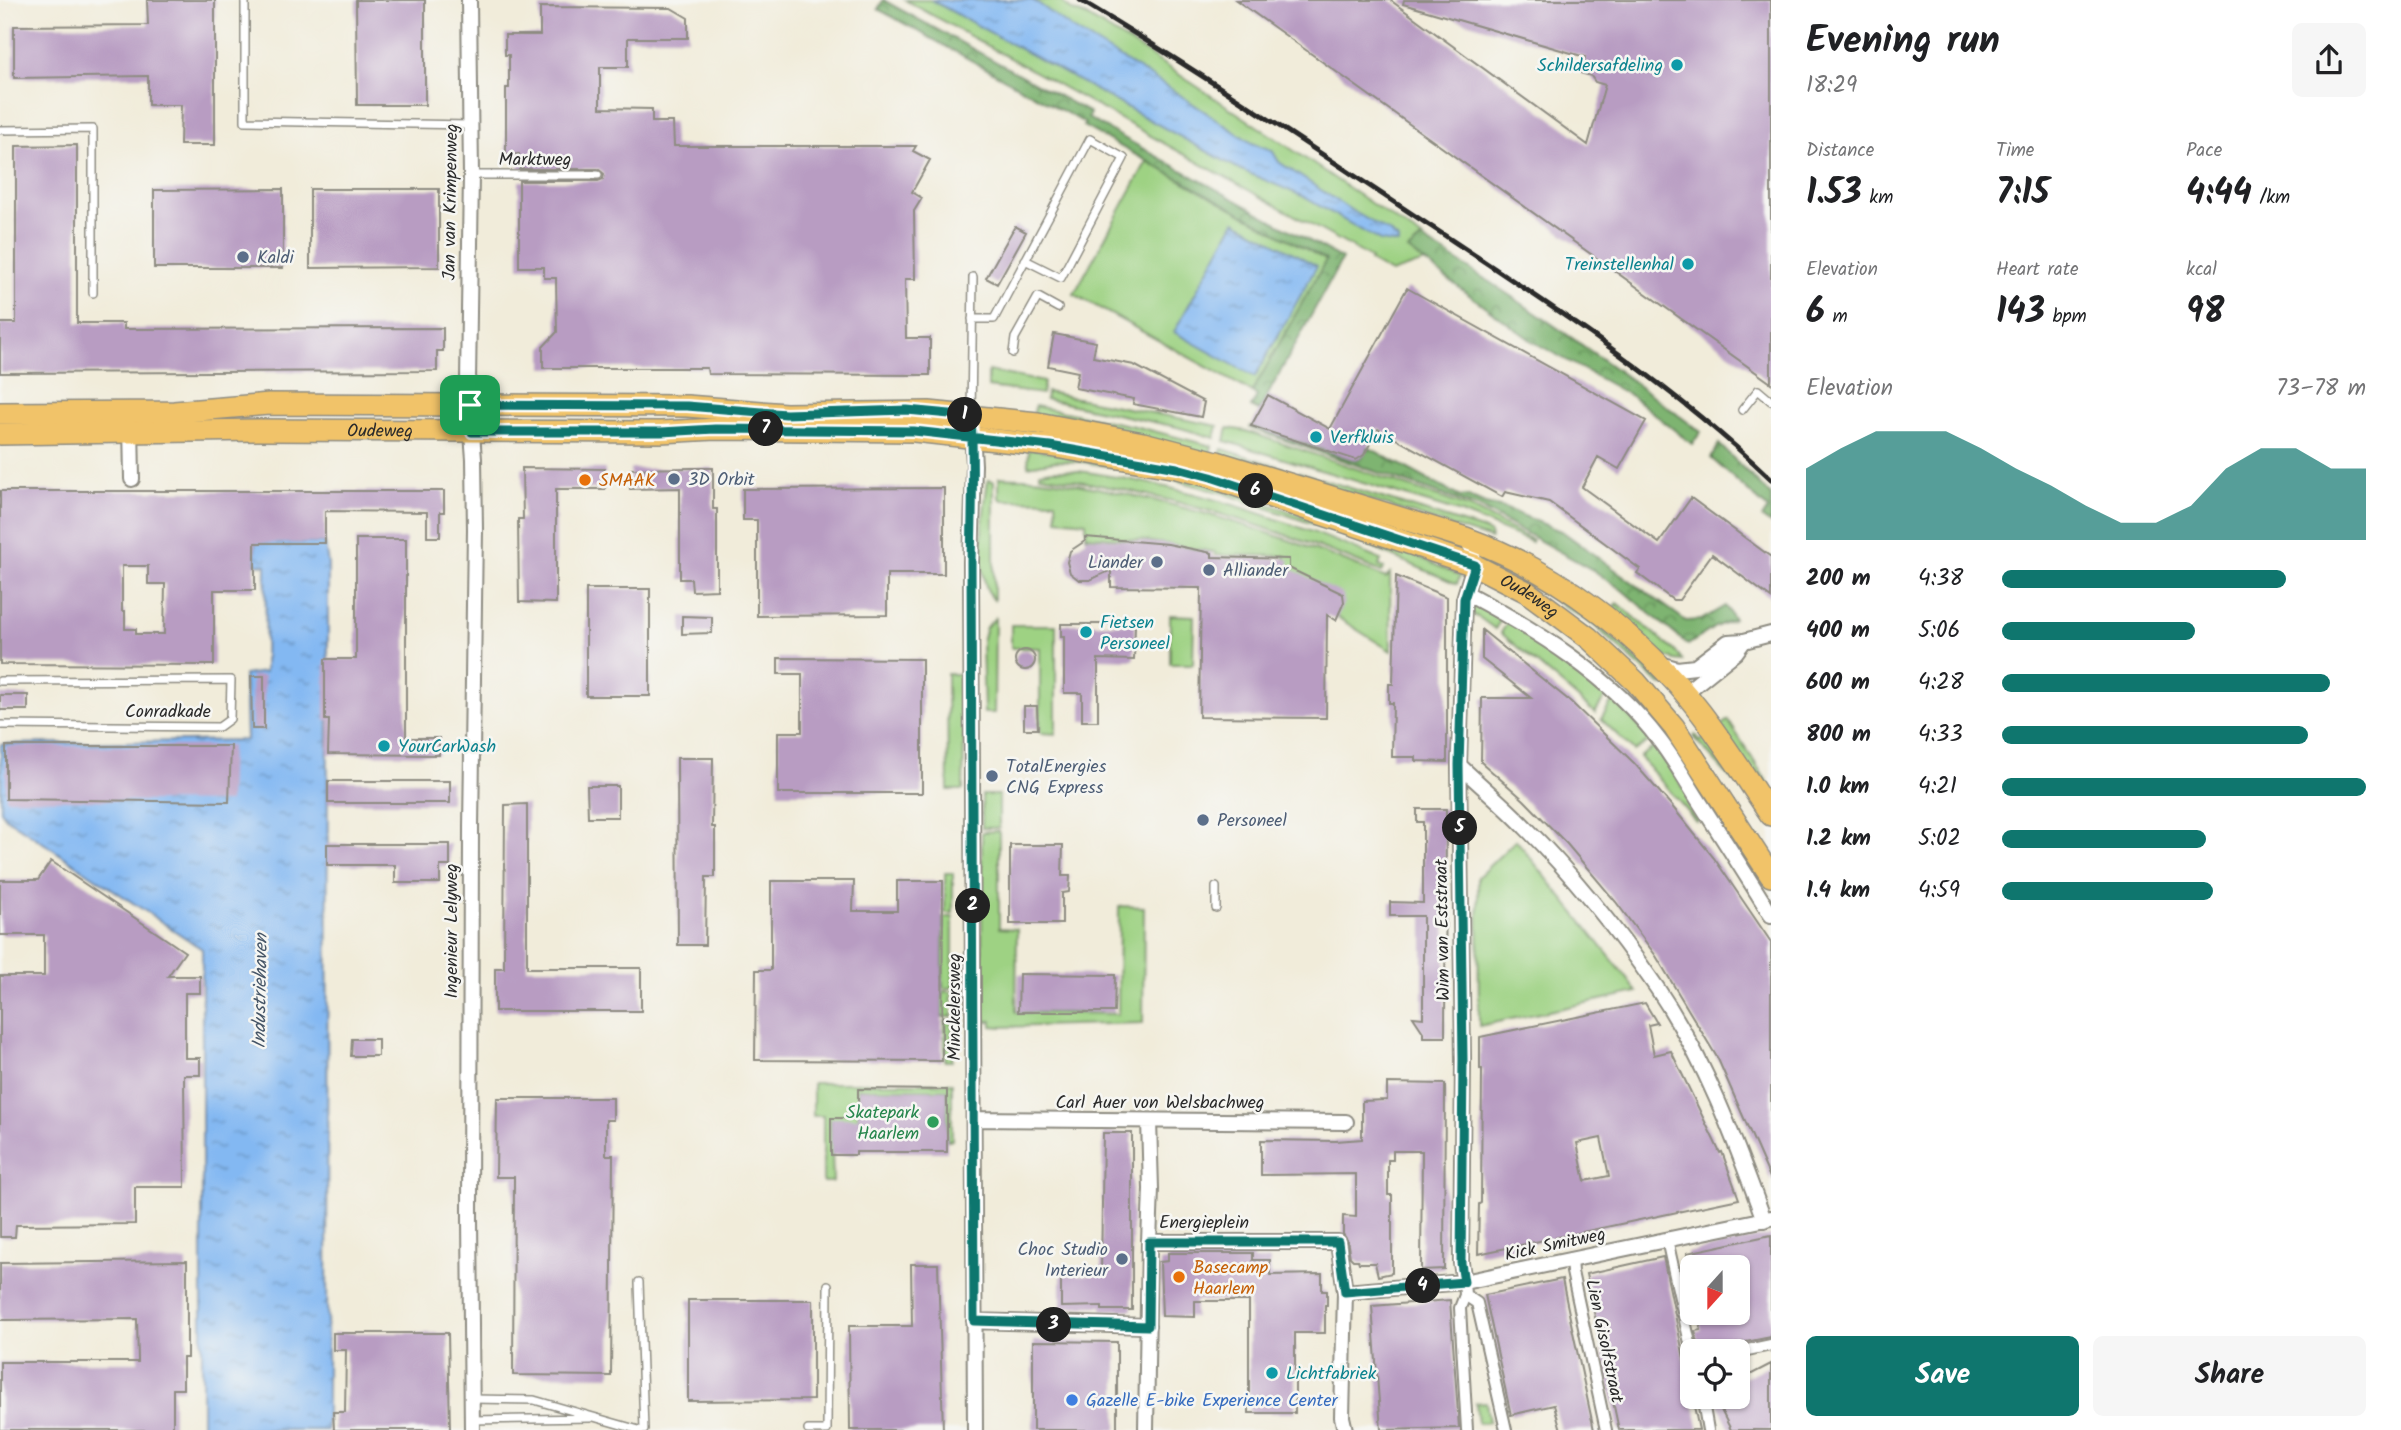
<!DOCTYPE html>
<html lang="en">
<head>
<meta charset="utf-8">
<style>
  body { margin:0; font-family:Kalam,sans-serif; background:#f6f6f6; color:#202124; height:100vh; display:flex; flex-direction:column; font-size:26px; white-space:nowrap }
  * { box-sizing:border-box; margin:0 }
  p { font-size:23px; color:#757577 }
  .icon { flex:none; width:38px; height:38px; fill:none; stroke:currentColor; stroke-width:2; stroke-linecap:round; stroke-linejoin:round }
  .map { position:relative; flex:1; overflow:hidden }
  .drawer { display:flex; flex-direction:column; background:#fff; width:630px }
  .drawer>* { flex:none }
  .needle { width:46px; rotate:201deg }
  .fabs { position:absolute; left:1680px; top:1255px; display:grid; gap:14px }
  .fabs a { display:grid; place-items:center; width:70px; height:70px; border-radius:10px; background:#fff; box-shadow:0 2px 5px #0004; font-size:35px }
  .pin { position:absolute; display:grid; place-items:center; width:60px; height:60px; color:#fff; margin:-30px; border-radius:14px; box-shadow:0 4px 10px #0006 }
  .km { position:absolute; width:35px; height:35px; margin:-18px; border-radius:50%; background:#222; color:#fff; font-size:19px; line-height:35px; text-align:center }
  .round { display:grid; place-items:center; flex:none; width:74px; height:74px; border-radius:10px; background:#f6f6f6 }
  .head { display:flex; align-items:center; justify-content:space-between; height:119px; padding:0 35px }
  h1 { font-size:38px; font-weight:600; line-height:52px }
  .figures { display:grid; grid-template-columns:repeat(3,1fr); gap:10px; height:119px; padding:7px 35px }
  .figures div { display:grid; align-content:center }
  .figures b { font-size:35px; font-weight:600 }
  .figures small { font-size:19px; font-weight:400 }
  .figures p { font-size:19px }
  .chart { height:196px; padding:14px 35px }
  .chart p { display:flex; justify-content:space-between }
  .chart svg { width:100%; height:126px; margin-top:7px; fill:#0f766e; opacity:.7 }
  .primary-button { display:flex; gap:14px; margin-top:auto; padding:14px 35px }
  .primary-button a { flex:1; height:80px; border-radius:10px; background:#0f766e; color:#fff; font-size:28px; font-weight:600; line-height:80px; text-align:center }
  .primary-button a+a { background:#f6f6f6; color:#202124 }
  ul { padding:0 35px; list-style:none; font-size:23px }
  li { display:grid; grid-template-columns:112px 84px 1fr; align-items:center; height:52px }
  li i { height:18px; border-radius:9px; background:#0f766e }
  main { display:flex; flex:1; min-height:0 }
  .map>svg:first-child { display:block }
</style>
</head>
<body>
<main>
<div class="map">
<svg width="1771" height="1430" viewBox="0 0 1771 1430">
  <defs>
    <pattern id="forest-crowns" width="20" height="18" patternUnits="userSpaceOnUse" patternTransform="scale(1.75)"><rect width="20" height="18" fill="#7eb471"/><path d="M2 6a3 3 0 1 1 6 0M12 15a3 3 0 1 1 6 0" fill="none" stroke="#67935d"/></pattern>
    <pattern id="water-ripples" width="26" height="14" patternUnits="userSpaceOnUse" patternTransform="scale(1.75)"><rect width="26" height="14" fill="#83b8f2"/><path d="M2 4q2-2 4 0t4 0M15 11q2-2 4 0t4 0" fill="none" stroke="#6b96c4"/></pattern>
  </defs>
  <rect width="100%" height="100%" fill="#f6f6f2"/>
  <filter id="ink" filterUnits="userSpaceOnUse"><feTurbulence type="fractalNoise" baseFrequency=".0143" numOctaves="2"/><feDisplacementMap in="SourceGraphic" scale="14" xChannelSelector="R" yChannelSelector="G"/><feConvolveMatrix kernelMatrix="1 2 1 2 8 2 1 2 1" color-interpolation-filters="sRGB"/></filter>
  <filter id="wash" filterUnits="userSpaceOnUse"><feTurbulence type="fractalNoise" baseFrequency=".00686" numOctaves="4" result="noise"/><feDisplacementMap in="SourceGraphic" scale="28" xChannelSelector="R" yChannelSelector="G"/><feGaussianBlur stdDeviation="1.57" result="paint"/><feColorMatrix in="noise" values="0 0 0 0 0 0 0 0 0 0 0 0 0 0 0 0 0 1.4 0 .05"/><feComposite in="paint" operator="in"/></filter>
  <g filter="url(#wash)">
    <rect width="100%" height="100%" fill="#f1ecda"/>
    <path fill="#9ed283" stroke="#647e57" stroke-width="2" d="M905,0H1059L1073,11L1086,16L1142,50L1284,144L1422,238L1409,250L1425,262L1391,273L1370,261L1371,259L1364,254Z
      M1147,161L1327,260L1252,392L1074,294Z
      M988,371L1044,382L1042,394L988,387Z
      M1047,392L1218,426L1215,438L1177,427L1045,399Z
      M1035,406L1134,426L1212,446L1210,455L1033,419Z
      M1228,428L1246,431L1471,508L1532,540V542L1461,513L1225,441Z
      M1029,448L1205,482L1403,550L1460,576L1457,584L1333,531L1223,493L1160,476L1084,462L1055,461L1028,466Z
      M1222,449L1285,468L1281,479L1219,458Z
      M1052,470C1079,469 1105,475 1132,480C1217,496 1301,525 1381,560L1379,566L1384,568L1382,572C1270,525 1161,492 1040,475V472Z
      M1299,472L1481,529L1490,534L1491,539L1298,477Z
      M999,477C1010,478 1021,478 1031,478C1063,480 1096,488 1126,494C1216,513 1302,542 1386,578L1390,574L1391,651L1329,612L1285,569V556L1215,555V552L1140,540L1086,536V522L1057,519L1056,501L1002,500L999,497Z
      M988,480L994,481V600C973,580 984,508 988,480Z
      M1539,586C1587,613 1626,646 1665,685L1663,686L1656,681L1596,627L1537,589Z
      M1617,603L1675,651L1683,661C1654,661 1632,626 1614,606Z
      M1474,604L1502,618L1495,629L1480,618L1469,613L1470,606Z
      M1170,615L1194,616L1193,664H1170Z
      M995,618L994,713H984L982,641L986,627Z
      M1508,621L1550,647L1608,693L1595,713L1501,633Z
      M1011,625H1056V734L1040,733V648H1011Z
      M947,674H962L965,679L963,790H948Z
      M1614,699L1651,740L1634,751L1601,719Z
      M1728,720L1771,788V802L1719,727Z
      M1695,735L1700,741L1706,737L1736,779L1733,781L1693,737Z
      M1656,746L1702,816L1696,821L1640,757Z
      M982,795H999V828H982Z
      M999,831V928L1017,929L1016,1012L1118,1014L1119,906L1144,907L1143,1023L1002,1027L992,1026V1021H982V832Z
      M1516,840L1627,978L1637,992L1479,1026L1478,877Z
      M945,873H953V913H945Z
      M943,917H953V988H943Z
      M942,991L952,992V1017H942Z
      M945,1021H952V1061H945Z
      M813,1083H952V1140H947V1090L858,1089V1120H831L833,1182H823V1116H813Z
      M1486,1402L1489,1422L1478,1423L1476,1403Z"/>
    <path fill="url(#forest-crowns)" stroke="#54704e" stroke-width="2" d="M883,0L1090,113L1088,118L1342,259L1259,411L1251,407L1257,396L1252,392L1326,260L1083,126L1085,123L878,9Z
      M1422,239C1518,298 1611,364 1701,432L1692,444L1633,397L1532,341L1408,250Z
      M1251,426L1352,460L1361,459L1368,447L1460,497L1467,496L1485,504L1504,508L1563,532L1686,621L1701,620L1725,606L1734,619L1715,627L1688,645L1622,590L1593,570L1480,508L1250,428Z
      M1719,444L1771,496V524L1762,518L1768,509L1711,458Z"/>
    <path fill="url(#water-ripples)" stroke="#57728e" stroke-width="2" d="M931,0H1032L1038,3L1073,29L1171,89L1252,143L1272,150L1279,162L1351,210L1389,232L1398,240V244L1380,241L1302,196L1239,169Z
      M1235,221L1317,266L1255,377L1174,332Z
      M255,542L325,543L328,565L327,1430H202V949L6,818L1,811V744L246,740L244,675L265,672L266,565L255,564Z"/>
    <g id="blocks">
      <path fill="#b89cc2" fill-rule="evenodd" d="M147,0H215V145H180L181,105H148V76L14,78V26L148,25Z
        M356,0H425V105H357Z
        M1236,0H1390L1588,145L1605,85L1595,82L1591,76L1581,73L1585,57L1403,4L1404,0H1771V383Z
        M540,7L671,8L688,18V38H628V67H600V108L652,109V122H673L674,146H916L913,151L930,160L912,192L922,198L914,211L915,279H905L906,338H930V375L708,374L707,368H543V347L557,332L556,278H544V267H519V181H598L603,179L604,174L598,169H519V154L506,155V88H509V55H505V35H540Z
        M77,145V323H124V329L443,328V351H437V371L0,373V323H16V146Z
        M283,189V268H154V190Z
        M310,189H439V267L310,268Z
        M1015,226L1026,232L997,284L986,278Z
        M1407,288L1646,421L1619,469L1598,457L1582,487L1659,543L1691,498L1771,557V598L1712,554L1679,600H1673L1637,573L1640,569L1549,502L1505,492L1502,497L1378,429L1364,455L1356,460L1251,426L1268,395L1330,429Z
        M1054,334L1096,342L1093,357L1134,365L1204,402L1201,417L1133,404L1134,399L1075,388L1078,372L1048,366Z
        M522,468L605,469V489H556V603L519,602L518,519H523Z
        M693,468H713V509H717V590L692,591L691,579H680V488L630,489V469Z
        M944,488V574H887V615L757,616V520H743V489Z
        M0,491H444V512H440V537H427V512L325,511V543H255V590H214V665L0,664ZM122,566H148V584H165L164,634H136V629H125V611H122Z
        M1085,537L1168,544L1212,553V557L1289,559V568L1343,594L1344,602L1336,620L1327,615L1326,718L1199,717L1201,588L1111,587V570L1090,580H1079L1070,573L1067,562L1070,551L1085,541Z
        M356,539H406V738H439V755L328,754L329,720H325V659H356Z
        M1396,576L1447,597V762L1416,761V757H1392L1393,703H1389V684H1393Z
        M586,589H650V696H586Z
        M682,616L712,617V633L682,634Z
        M1061,624H1135L1134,660L1098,659V721H1082V693H1064V637H1061Z
        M1482,630L1571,702L1634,763L1671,805L1714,858L1771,942V1180L1718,1059L1656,956L1616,902L1567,844L1524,800L1481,762L1482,698H1531L1482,659Z
        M1015 660a10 10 0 1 1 20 0a10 10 0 1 1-20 0Z
        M778,658L922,659V793H778V732H802V674H778Z
        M251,676H264V729H252Z
        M0,695H28V710H0Z
        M1024,706H1037L1038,729H1024Z
        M6,746H231L229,802L6,799Z
        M677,758H713L712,827H715V877H706L705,945H678Z
        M328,781H450V803H328Z
        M587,786H618V817H588Z
        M527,804V968H641V1011H495V968H504L505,805Z
        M1417,809H1446L1445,1037H1423V1032L1413,1017L1423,1018V916H1390V902L1423,903V822H1417Z
        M327,844H450V866H440V883H395V865H327Z
        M1010,845H1063L1062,876H1070L1069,892L1062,893V924H1010Z
        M51,861L185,952L168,976H200V993H185V1058H200V1075H184L185,1187H135V1224L16,1225L15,1237H0V976H44V935H0V880H38Z
        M771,881H854L853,911H897V881H943L942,1061L755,1060L756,970H771Z
        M1019,974L1115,975L1114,1012H1018Z
        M1645,1003L1657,1023L1648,1025L1654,1055L1671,1051L1720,1153L1722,1152L1739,1199L1478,1254L1479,1204L1481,1203L1482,1069H1480V1037ZM1601,1138L1609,1176L1585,1181L1577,1143Z
        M352,1039H378V1056H351Z
        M1387,1083L1445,1084L1444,1269L1421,1270L1422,1151H1393V1160H1388V1195H1392V1273L1378,1276L1375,1263H1359L1358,1260H1353L1350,1257L1347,1240L1343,1234V1216L1356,1217V1174L1261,1175V1140L1336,1141L1362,1139V1101L1387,1100Z
        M858,1089L947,1090V1152H856V1155H831V1118H858Z
        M497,1098H613V1120H606V1155H613L611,1376L513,1375L514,1177H496Z
        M1103,1133H1132V1310H1102V1306L1061,1307V1275H1101Z
        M1771,1235V1337L1736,1344L1731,1348L1717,1351H1700L1695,1331L1701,1330L1698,1312H1738V1267H1689L1687,1253Z
        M1168,1253H1253V1260H1270V1275L1322,1274V1291H1327V1305H1325V1333H1295V1413H1249V1301H1195V1317L1162,1316L1160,1262L1168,1261Z
        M1663,1257L1699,1430H1619L1586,1274Z
        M187,1261V1358H183V1389H173V1430H0V1362H138L137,1319L0,1320V1263Z
        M911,1264H938L943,1430H850L849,1326H912Z
        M1562,1279L1567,1304L1594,1430H1561L1554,1405L1511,1415L1507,1397L1485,1295Z
        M688,1300H813V1400L688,1401Z
        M1450,1300L1459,1428L1381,1430L1372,1306Z
        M333,1333H448L450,1430H334L333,1412H345L346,1350H333Z
        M1033,1341L1117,1342V1430H1033Z
        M1771,1364V1430H1731L1714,1396H1738V1381Z"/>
    </g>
  </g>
  <g filter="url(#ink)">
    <use href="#blocks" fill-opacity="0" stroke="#8e8c82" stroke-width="2"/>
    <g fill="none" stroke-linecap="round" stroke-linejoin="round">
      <g stroke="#8e8c82" stroke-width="10">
        <path id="service" d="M245,0V121L470,125
          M0,130L93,129V293
          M471,175H598
          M972,319H994L1090,139L1124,158L1061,278L1025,260
          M1013,353L1015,338L1038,297L1058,308
          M1742,410L1758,390L1771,401
          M971,415L973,277
          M0,681L231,680L230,719L219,727L0,725
          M1216,908V887
          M639,1282L644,1430
          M472,1399L534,1400L639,1430
          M472,1420L590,1418
          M808,1430H827
          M827,1430L828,1285"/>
      </g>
      <g stroke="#8e8c82" stroke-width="14">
        <path id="pedestrian" d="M1667,1240L1692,1352
          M1571,1260L1572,1272L1606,1430
          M1464,1282L1465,1295L1477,1303L1506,1430
          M1465,1295L1460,1308L1467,1430
          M1738,1352L1771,1345
          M1702,1396L1708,1430"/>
      </g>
      <g stroke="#8e8c82" stroke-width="18">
        <path id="minor" d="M469,0L471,175L468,381L474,459L475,529L471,828L470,1219L472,1430
          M131,424L132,479
          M972,431L974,465L971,562L975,1430
          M1466,593C1536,630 1611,676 1659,740C1673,758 1685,779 1697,798C1722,837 1747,876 1771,915
          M1660,664L1677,669L1695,667L1728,642L1744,641L1771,634
          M1685,693L1736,652L1744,641
          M1459,765C1481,786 1504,805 1525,827C1574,876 1618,931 1657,988C1705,1059 1735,1140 1764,1220
          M974,1119L1346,1122
          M1149,1121L1151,1189L1149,1242H1338L1345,1292L1342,1417L1345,1430
          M1464,1282L1461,1263L1463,1059L1459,765L1464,599L1474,565L1473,551L1466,538
          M1345,1292L1464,1282L1771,1218
          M974,1321L1148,1326
          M1146,1430L1149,1242"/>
      </g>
      <g stroke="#8e8c82" stroke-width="24">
        <g id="primary">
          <path d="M0,413L174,412L269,404L687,406L786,414L929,412L1038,423L1143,443L1217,462L1466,538C1557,571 1642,636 1701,713C1726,746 1748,781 1771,815"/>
          <path id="s1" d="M0,434L258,430L661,432L715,429L914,431L1050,446L1177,468L1211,477L1474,565L1527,592L1546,606L1589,638L1636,682L1674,727L1771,876"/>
        </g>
      </g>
      <use href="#service" stroke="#fff" stroke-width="7"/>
      <use href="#pedestrian" stroke="#fff" stroke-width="10"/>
      <use href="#minor" stroke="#fff" stroke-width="14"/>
      <use href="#primary" stroke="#f1c369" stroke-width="21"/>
      <path stroke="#2b2b2b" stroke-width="5" d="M1080,0C1200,72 1315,150 1432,227C1550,305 1668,381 1771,479"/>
    </g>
  </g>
  <g fill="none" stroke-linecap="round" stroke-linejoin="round" filter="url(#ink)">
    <g stroke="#fff" stroke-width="14">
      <path id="route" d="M470,405L687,406L786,414L907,410L971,416C974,465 972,513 971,562L974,1321L1148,1326L1149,1242H1338L1345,1292L1464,1282L1461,1263L1463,1059L1459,765L1464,599L1475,565L1211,477L1177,468L1050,446L914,431L715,429L661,432H472L470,405"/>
    </g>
    <use href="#route" stroke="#0f766e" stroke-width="9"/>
  </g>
  <g fill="#0f9aa8" stroke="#f6f6f2" stroke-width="2.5">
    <circle cx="1677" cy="65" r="7"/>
    <circle cx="1688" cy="264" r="7"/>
    <circle cx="1316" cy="437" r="7"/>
    <circle cx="1086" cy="632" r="7"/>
    <circle cx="384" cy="746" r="7"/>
    <circle cx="1272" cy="1373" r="7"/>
  </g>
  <g fill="#5c6f8a" stroke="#f6f6f2" stroke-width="2.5">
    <circle cx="243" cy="257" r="7"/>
    <circle cx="674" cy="479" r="7"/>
    <circle cx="1157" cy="562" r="7"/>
    <circle cx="1209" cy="570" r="7"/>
    <circle cx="992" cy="776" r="7"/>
    <circle cx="1203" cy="820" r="7"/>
    <circle cx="1122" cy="1259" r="7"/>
  </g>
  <g fill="#e8710a" stroke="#f6f6f2" stroke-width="2.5">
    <circle cx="585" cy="480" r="7"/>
    <circle cx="1179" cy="1277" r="7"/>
  </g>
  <circle fill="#2e9e5b" stroke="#f6f6f2" stroke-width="2.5" cx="933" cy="1122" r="7"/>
  <circle fill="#3f7fe0" stroke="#f6f6f2" stroke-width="2.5" cx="1072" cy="1400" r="7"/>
  <g text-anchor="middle" stroke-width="5" stroke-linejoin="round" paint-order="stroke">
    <g font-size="18" fill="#0d838f" stroke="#f6f6f2" text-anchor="start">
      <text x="1663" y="71" text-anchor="end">Schildersafdeling</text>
      <text x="1674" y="270" text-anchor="end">Treinstellenhal</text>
      <text x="1330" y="443">Verfkluis</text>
      <text x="1100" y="628">Fietsen<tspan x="1100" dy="21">Personeel</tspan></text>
      <text x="398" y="752">YourCarWash</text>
      <text x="1286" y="1379">Lichtfabriek</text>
    </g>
    <g font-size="18" fill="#2b2b2b" stroke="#f6f6f2">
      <text x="535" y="165">Marktweg</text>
      <text transform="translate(450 202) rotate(-89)" y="6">Jan van Krimpenweg</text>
      <text dy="6" stroke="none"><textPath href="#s1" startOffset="380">Oudeweg</textPath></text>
      <text dy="6" stroke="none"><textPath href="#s1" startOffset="1556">Oudeweg</textPath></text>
      <text x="168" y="717">Conradkade</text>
      <text transform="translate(1442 930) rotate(-91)" y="6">Wim van Eststraat</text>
      <text transform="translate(451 931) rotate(-90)" y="6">Ingenieur Lelyweg</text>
      <text transform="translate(954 1007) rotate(-90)" y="6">Minckelersweg</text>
      <text x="1160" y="1108">Carl Auer von Welsbachweg</text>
      <text x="1204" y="1228">Energieplein</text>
      <text transform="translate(1555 1244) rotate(-12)" y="6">Kick Smitweg</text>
      <text transform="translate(1605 1341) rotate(78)" y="6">Lien Gisolfstraat</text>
    </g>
    <g font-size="18" fill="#4e5e75" stroke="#f6f6f2" text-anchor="start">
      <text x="257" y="263">Kaldi</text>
      <text x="688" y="485">3D Orbit</text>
      <text x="1143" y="568" text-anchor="end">Liander</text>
      <text x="1223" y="576">Alliander</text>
      <text x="1006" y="772">TotalEnergies<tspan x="1006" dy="21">CNG Express</tspan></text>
      <text x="1217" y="826">Personeel</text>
      <text x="1108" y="1255" text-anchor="end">Choc Studio<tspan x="1108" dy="21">Interieur</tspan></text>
    </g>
    <g font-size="18" fill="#c56008" stroke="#f6f6f2" text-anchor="start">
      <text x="599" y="486">SMAAK</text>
      <text x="1193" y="1273">Basecamp<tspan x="1193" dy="21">Haarlem</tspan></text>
    </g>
    <g font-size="18" fill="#27864d" stroke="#f6f6f2" text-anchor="end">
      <text x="919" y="1118">Skatepark<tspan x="919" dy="21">Haarlem</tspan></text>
    </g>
    <g font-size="18" fill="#366cbe" stroke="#f6f6f2" text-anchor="start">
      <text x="1086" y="1406">Gazelle E-bike Experience Center</text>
    </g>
    <g font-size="19" font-style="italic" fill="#455567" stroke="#f6f6f2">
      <text transform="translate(259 991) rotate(-89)" y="7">Industriehaven</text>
    </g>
  </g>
</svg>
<div class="fabs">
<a><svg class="needle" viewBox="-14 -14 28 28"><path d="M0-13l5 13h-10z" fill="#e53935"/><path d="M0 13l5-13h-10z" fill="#757577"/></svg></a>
<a><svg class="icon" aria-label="locate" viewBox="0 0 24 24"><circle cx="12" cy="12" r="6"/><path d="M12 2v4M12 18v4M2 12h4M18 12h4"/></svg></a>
</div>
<div class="pin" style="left:470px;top:405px;background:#1e9e55"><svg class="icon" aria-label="arrive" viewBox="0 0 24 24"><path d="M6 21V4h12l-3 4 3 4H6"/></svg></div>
<b class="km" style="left:965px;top:415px">1</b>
<b class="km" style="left:973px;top:906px">2</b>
<b class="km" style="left:1054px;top:1325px">3</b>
<b class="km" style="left:1423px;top:1286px">4</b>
<b class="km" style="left:1460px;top:828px">5</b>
<b class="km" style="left:1256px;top:491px">6</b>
<b class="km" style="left:766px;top:429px">7</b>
</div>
<section class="drawer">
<div class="head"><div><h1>Evening run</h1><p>18:29</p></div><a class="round"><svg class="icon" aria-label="share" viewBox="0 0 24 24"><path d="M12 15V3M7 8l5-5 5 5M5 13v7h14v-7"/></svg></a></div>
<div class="figures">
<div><p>Distance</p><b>1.53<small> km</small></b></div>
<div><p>Time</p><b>7:15</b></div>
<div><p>Pace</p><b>4:44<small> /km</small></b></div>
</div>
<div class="figures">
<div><p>Elevation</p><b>6<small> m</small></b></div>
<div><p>Heart rate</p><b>143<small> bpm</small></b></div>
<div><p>kcal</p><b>98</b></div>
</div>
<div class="chart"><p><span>Elevation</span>73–78 m</p>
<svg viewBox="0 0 160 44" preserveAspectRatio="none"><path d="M0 44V19L10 12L20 6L30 6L40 6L50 12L60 19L70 25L80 32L90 38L100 38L110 32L120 19L130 12L140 12L150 19L160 19V44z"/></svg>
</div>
<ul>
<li><b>200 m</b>4:38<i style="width:78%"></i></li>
<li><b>400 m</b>5:06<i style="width:53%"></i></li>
<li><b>600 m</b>4:28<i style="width:90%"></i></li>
<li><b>800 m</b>4:33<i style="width:84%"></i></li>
<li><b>1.0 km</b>4:21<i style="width:100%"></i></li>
<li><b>1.2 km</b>5:02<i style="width:56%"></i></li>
<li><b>1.4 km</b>4:59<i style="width:58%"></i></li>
</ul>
<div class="primary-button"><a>Save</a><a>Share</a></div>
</section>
</main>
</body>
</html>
